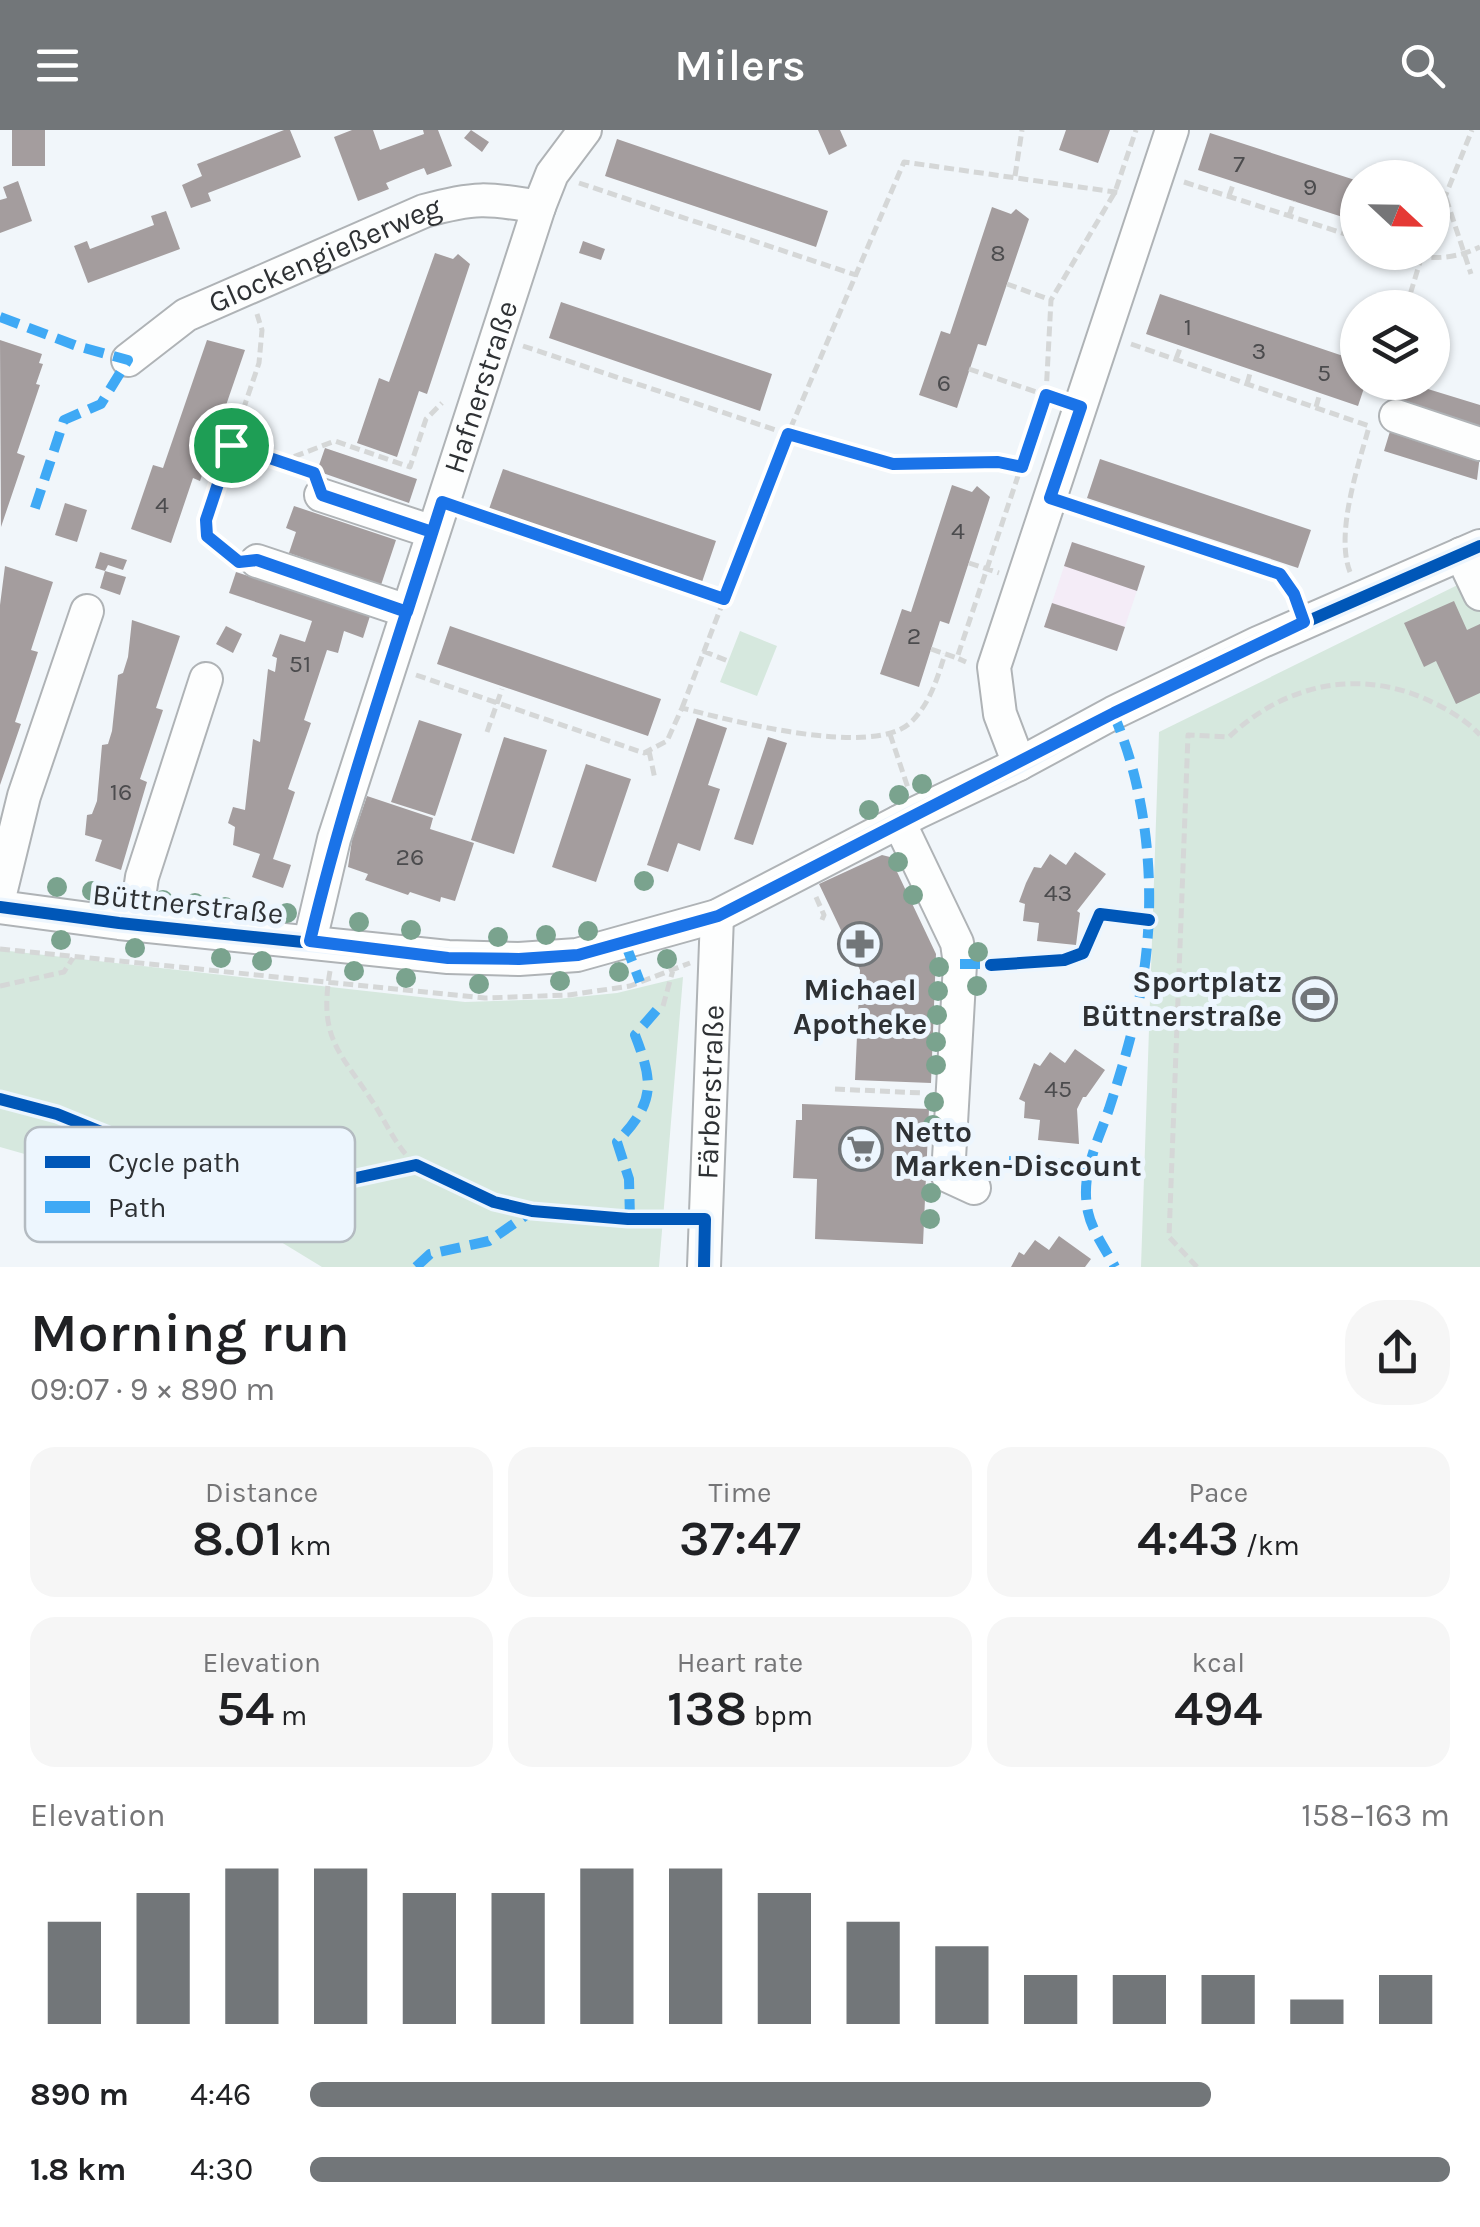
<!DOCTYPE html>
<html lang="en">
<head>
<meta charset="utf-8">
<style>
  body { margin:0; font-family:Karla,sans-serif; background:#f6f6f6; color:#202124; height:100vh; display:flex; flex-direction:column; font-size:38px; white-space:nowrap }
  * { box-sizing:border-box; margin:0 }
  p { font-size:32px; color:#757577 }
  .icon { flex:none; width:55px; height:55px; fill:none; stroke:currentColor; stroke-width:2; stroke-linecap:round; stroke-linejoin:round }
  .map { position:relative; height:1137px; overflow:hidden }
  .drawer { display:flex; flex-direction:column; background:#fff; flex:1 }
  .drawer>* { flex:none }
  .needle { width:65px; rotate:112deg }
  .tools { position:absolute; left:1340px; top:30px; display:grid; gap:20px }
  .tools a { display:grid; place-items:center; width:110px; height:110px; border-radius:50%; background:#fff; box-shadow:0 2px 8px #0004; font-size:50px }
  .pin { position:absolute; display:grid; place-items:center; width:85px; height:85px; color:#fff; margin:-42px; border:5px solid #fff; border-radius:50%; box-shadow:0 2px 10px #0007 }
  .round { display:grid; place-items:center; flex:none; width:105px; height:105px; border-radius:40px; background:#f6f6f6 }
  .summary { display:flex; align-items:center; justify-content:space-between; height:170px; padding:0 30px }
  h1 { font-size:55px; font-weight:600; line-height:75px }
  .metrics { display:grid; grid-template-columns:repeat(3,1fr); gap:15px; height:170px; padding:10px 30px }
  .metrics div { display:grid; align-content:center; border-radius:25px; background:#f6f6f6; text-align:center }
  .metrics b { font-size:50px; font-weight:600 }
  .metrics small { font-size:28px; font-weight:400 }
  .metrics p { font-size:28px }
  .chart { height:280px; padding:20px 30px }
  .chart p { display:flex; justify-content:space-between }
  .chart svg { width:100%; height:180px; margin-top:10px; stroke:#727679; stroke-width:6 }
  ul { padding:0 30px; list-style:none; font-size:32px }
  li { display:grid; grid-template-columns:160px 120px 1fr; align-items:center; height:75px }
  li i { height:25px; border-radius:12px; background:#727679 }
  header { display:flex; justify-content:space-between; align-items:center; height:130px; padding:0 30px; background:#727679; color:#fff; font-size:45px; font-weight:600 }
  .map>svg:first-child { display:block }
</style>
</head>
<body>
<header><svg class="icon" aria-label="menu" viewBox="0 0 24 24"><path d="M4 6h16M4 12h16M4 18h16"/></svg>Milers<svg class="icon" aria-label="search" viewBox="0 0 24 24"><circle cx="10" cy="10" r="6"/><path d="M15 15l6 6"/></svg></header>
<div class="map">
<svg width="1480" height="1137" viewBox="0 0 1480 1137">
  <rect width="100%" height="100%" fill="#f1f6fa"/>
  <path fill="#f4ecf7" d="M1072,412L1145,436L1117,521L1044,497Z"/>
  <path fill="#d6e8de" d="M1480,444V1137H1141L1159,602Z
    M740,501L777,516L757,566L720,552Z
    M0,820L465,872L557,869L617,863L683,847L659,1137H322L235,1084L0,1017Z"/>
  <path fill="#a49d9e" d="M12,0H45V36H12Z
    M284,0H290L301,27L208,63L211,71L191,78L182,55L202,46L197,34Z
    M352,0H373L380,20L424,4L423,0H438L452,36L427,45L424,38L413,42L386,53L389,59L358,71L334,7Z
    M471,0L489,12L482,22L464,8Z
    M818,0H840L847,16L829,25Z
    M1066,0H1110L1098,33L1059,20Z
    M1210,3L1358,51V92L1198,40Z
    M617,9L828,81L816,117L605,46Z
    M18,51L32,91L0,103V70L7,68L3,57Z
    M992,77L1011,84L1016,79L1029,89L986,216L978,214L957,278L919,265L941,201L950,204Z
    M166,81L180,119L88,153L74,116L87,111L90,119L154,95L151,86Z
    M583,111L605,119L601,130L579,123Z
    M435,123L453,129L458,124L470,134L427,264L419,261L397,327L357,313L379,248L389,252Z
    M1160,164L1358,231V252H1366L1358,276L1146,204Z
    M561,172L772,244L760,281L549,208Z
    M0,210L42,224L39,233L43,234L36,254L40,255L17,323L25,326L1,397Z
    M207,210L245,220L200,351L193,348L171,413L131,399L153,335L163,338Z
    M1405,252L1480,275V299L1399,273Z
    M1391,298L1480,325L1477,350L1384,321Z
    M325,318L417,349L409,373L317,341Z
    M1100,329L1311,400L1298,438L1087,368Z
    M503,339L716,411L702,452L489,379Z
    M952,355L972,362L977,356L990,367L949,494L940,491L919,557L880,544L902,479L911,482Z
    M65,373L87,380L77,412L55,405Z
    M294,376L396,410L381,455L289,423L296,402L286,398Z
    M1072,412L1145,436L1137,461L1064,436Z
    M100,422L127,430L123,440L108,435L105,441L95,438Z
    M5,436L53,452L31,520L38,522L15,592L21,594L0,655V475Z
    M105,441L126,447L120,465L100,458Z
    M236,442L370,486L363,508L344,501L338,523L327,520L304,590L311,593L288,659L295,662L273,729L291,735L283,758L252,747L260,724L233,715L235,697L228,693L233,677L245,680L253,609L260,612L268,539L275,542L277,528L272,526L280,504L305,512L312,491L229,463Z
    M1454,471L1467,500L1480,494V563L1456,574L1436,531L1424,537L1404,493Z
    M1052,473L1125,497L1117,521L1044,497Z
    M132,490L180,506L156,578L163,580L140,649L147,652L121,740L95,731L102,710L85,705L87,685L92,684L97,671L102,615L108,614L112,601L118,545L123,543L128,527Z
    M226,496L242,504L233,523L216,514Z
    M450,496L661,569L648,606L437,534Z
    M697,588L727,598L708,655L720,659L700,721L678,713L668,742L647,735Z
    M419,590L462,604L435,686L391,672Z
    M504,607L547,620L514,724L471,710Z
    M768,607L787,613L753,715L734,709Z
    M586,634L631,649L596,752L552,737Z
    M367,666L433,688L430,699L474,713L455,771L441,767L440,772L410,762L408,765L365,750L368,744L348,737L352,710Z
    M1075,722L1106,744L1077,781L1080,783L1076,815L1037,811L1039,793L1023,791L1025,774L1019,772L1026,753L1034,737L1041,738L1050,724L1066,735Z
    M882,725L890,727L936,824L931,953L855,950L860,840L819,754Z
    M1075,919L1105,940L1086,967H1083L1077,979L1079,1014L1038,1010L1040,990L1024,988L1025,972L1019,969L1027,950L1034,933L1040,936L1050,922L1065,933Z
    M802,974L929,979L923,1114L815,1109L817,1049L793,1048L796,990H802Z
    M1059,1106L1091,1129L1085,1137H1011L1019,1122L1024,1125L1035,1110L1049,1120Z"/>
  <g fill="none" stroke-linecap="round" stroke-linejoin="round">
    <g stroke="#afb3b6" stroke-width="36">
      <g id="minor">
        <path id="s1" d="M128,230L186,185L424,81C474,67 488,68 539,77"/>
        <path d="M1396,286L1480,314"/>
        <path d="M321,365L433,402"/>
        <path d="M1461,424L1480,464"/>
        <path d="M257,431L407,481"/>
        <path d="M1019,634L1000,584L994,537L1172,0"/>
        <path d="M899,692L957,813L960,834L948,1046L974,1058"/>
        <path d="M0,764L24,666L87,481"/>
        <path d="M0,777L119,793L448,827L519,829L577,825L717,786L918,682L1019,634L1113,583L1258,513L1480,416"/>
        <path d="M135,794L142,747L206,549"/>
        <path id="s2" d="M310,811L334,709L539,77L552,44L585,0"/>
        <path id="s3" d="M704,1137L717,786"/>
      </g>
    </g>
    <path stroke="#d5d7d7" stroke-width="5" stroke-dasharray="10 5" stroke-linecap="butt" d="M1015,46L1022,0
      M1184,52L1358,108
      M579,53L856,145
      M1229,66L1234,52
      M1446,68L1471,144
      M1289,86L1294,71
      M1432,99L1472,0
      M1402,122C1428,131 1455,129 1480,117
      M1007,154L1051,170
      M1406,178L1423,122
      M1131,214L1369,296
      M523,216L788,304L893,333L998,331L1021,337L957,528L966,532
      M1176,229L1181,216
      M969,239L1057,269
      M1247,254L1251,240
      M1316,277L1320,263
      M231,315L309,342
      M280,332L335,311L410,337L426,289L442,273
      M1021,337L1046,265L1051,170L1115,62L1136,0
      M1077,377L1281,445L1296,469
      M468,382L723,469
      M232,427L207,406L206,389L259,233L262,200L257,184
      M969,433L999,443
      M1350,442C1335,404 1358,336 1369,297
      M931,519L957,528
      M703,521L728,531
      M416,545L644,623L667,611L682,578C729,590 871,628 910,593C930,574 937,549 945,524
      M682,578L788,304L904,32L1122,63
      M487,602L502,559
      M890,604L908,658
      M649,621L655,649
      M816,767L824,785L821,792
      M0,819L485,868L569,865L630,856L690,833
      M330,841C318,911 341,922 376,977C388,997 398,1019 416,1035
      M0,856L64,842L73,828
      M663,876L673,840
      M835,959L923,963
      M1197,1137L1169,1107L1188,605L1229,607C1287,552 1364,537 1436,574C1452,582 1468,592 1480,605"/>
    <use href="#minor" stroke="#fdfefe" stroke-width="32"/>
    <path stroke="#3fa9f5" stroke-width="10" stroke-dasharray="20 10" stroke-linecap="butt" d="M0,187L77,216L128,230L101,274L64,290L32,387
      M1113,583C1149,665 1157,766 1142,854C1135,896 1122,939 1109,979C1097,1014 1080,1044 1088,1082C1092,1101 1106,1120 1115,1137
      M625,813L640,852
      M960,834H997
      M1009,1031L1087,1035
      M630,1089L629,1049L617,1012C655,972 654,954 635,905L662,874
      M416,1137L430,1124L489,1111L532,1081"/>
    <g stroke="#edf6fe" stroke-width="19">
      <path id="cycleway" d="M0,777L119,793L448,827L519,829L577,825L717,786L918,682L1019,634L1113,583L1258,513L1480,416
        M991,835L1064,830L1083,823L1100,784L1149,790
        M0,969L57,984L116,1008L183,1042L235,1056L275,1061L319,1056L416,1035L494,1072L532,1081L628,1089H705L704,1137"/>
    </g>
    <use href="#cycleway" stroke="#0057b8" stroke-width="12"/>
  </g>
  <g fill="#7aa38e">
    <circle cx="922" cy="654" r="10"/>
    <circle cx="899" cy="665" r="10"/>
    <circle cx="869" cy="680" r="10"/>
    <circle cx="898" cy="732" r="10"/>
    <circle cx="644" cy="751" r="10"/>
    <circle cx="57" cy="757" r="10"/>
    <circle cx="92" cy="761" r="10"/>
    <circle cx="913" cy="765" r="10"/>
    <circle cx="163" cy="770" r="10"/>
    <circle cx="195" cy="773" r="10"/>
    <circle cx="225" cy="777" r="10"/>
    <circle cx="256" cy="780" r="10"/>
    <circle cx="287" cy="783" r="10"/>
    <circle cx="359" cy="792" r="10"/>
    <circle cx="411" cy="800" r="10"/>
    <circle cx="588" cy="801" r="10"/>
    <circle cx="546" cy="805" r="10"/>
    <circle cx="498" cy="807" r="10"/>
    <circle cx="61" cy="810" r="10"/>
    <circle cx="135" cy="818" r="10"/>
    <circle cx="978" cy="822" r="10"/>
    <circle cx="221" cy="828" r="10"/>
    <circle cx="667" cy="829" r="10"/>
    <circle cx="262" cy="831" r="10"/>
    <circle cx="939" cy="837" r="10"/>
    <circle cx="354" cy="841" r="10"/>
    <circle cx="619" cy="842" r="10"/>
    <circle cx="406" cy="848" r="10"/>
    <circle cx="560" cy="851" r="10"/>
    <circle cx="479" cy="854" r="10"/>
    <circle cx="977" cy="856" r="10"/>
    <circle cx="938" cy="861" r="10"/>
    <circle cx="937" cy="885" r="10"/>
    <circle cx="936" cy="912" r="10"/>
    <circle cx="936" cy="935" r="10"/>
    <circle cx="934" cy="972" r="10"/>
    <circle cx="933" cy="995" r="10"/>
    <circle cx="931" cy="1063" r="10"/>
    <circle cx="930" cy="1089" r="10"/>
  </g>
  <g fill="none" stroke-linecap="round" stroke-linejoin="round">
    <g stroke="#fff" stroke-width="20">
      <path id="route" d="M231,315L314,343L322,365L432,402C389,538 343,672 310,811L448,828L519,829L578,825L718,786L1114,583L1304,492L1294,464L1280,444L1050,368L1081,277L1046,265L1022,337L998,332L893,334L788,304L724,469L442,372L407,482L257,430L239,432L207,406L206,390L231,315"/>
    </g>
    <use href="#route" stroke="#1a73e8" stroke-width="12"/>
  </g>
  <defs>
    <g id="pharmacy-ring" transform="scale(2.25)"><circle r="9.5" fill="#edf6fe" stroke="#727679" stroke-width="1.5"/><path d="M-2-6h4v4h4v4h-4v4h-4v-4h-4v-4h4Z" fill="#727679"/></g>
    <g id="stadium-ring" transform="scale(2.25)"><circle r="9.5" fill="#edf6fe" stroke="#727679" stroke-width="1.5"/><path d="M0-5a6.5 5 0 1 0 0 10a6.5 5 0 1 0 0-10ZM-3.5-1.8h7v3.6h-7Z" fill="#727679"/></g>
    <g id="supermarket-ring" transform="scale(2.25)"><circle r="9.5" fill="#edf6fe" stroke="#727679" stroke-width="1.5"/><path d="M-6-5.5h2.5l.6 2H6L4.5 2H-2.5L-4.4-4H-6ZM-1.5 3.2a1.3 1.3 0 1 0 .1 0ZM3 3.2a1.3 1.3 0 1 0 .1 0Z" fill="#727679"/></g>
  </defs>
  <g fill-rule="evenodd">
    <use href="#pharmacy-ring" x="860" y="814"/>
    <use href="#stadium-ring" x="1315" y="869"/>
    <use href="#supermarket-ring" x="861" y="1019"/>
  </g>
  <g text-anchor="middle" stroke-width="10" stroke-linejoin="round" paint-order="stroke">
    <g font-size="25" fill="#4c4c4e">
      <text x="1239" y="42">7</text>
      <text x="1310" y="65">9</text>
      <text x="998" y="131">8</text>
      <text x="1188" y="205">1</text>
      <text x="1259" y="229">3</text>
      <text x="1324" y="251">5</text>
      <text x="944" y="261">6</text>
      <text x="162" y="383">4</text>
      <text x="958" y="409">4</text>
      <text x="914" y="514">2</text>
      <text x="300" y="542">51</text>
      <text x="121" y="670">16</text>
      <text x="410" y="735">26</text>
      <text x="1058" y="771">43</text>
      <text x="1058" y="967">45</text>
    </g>
    <g font-size="30" fill="#2e3134" stroke="#edf6fe">
      <text dy="10" stroke="none"><textPath href="#s1" startOffset="225">Glockengießerweg</textPath></text>
      <text dy="10" stroke="none"><textPath href="#s2" startOffset="580">Hafnerstraße</textPath></text>
      <text transform="translate(188 774) rotate(6)" y="10">Büttnerstraße</text>
      <text dy="10" stroke="none"><textPath href="#s3" startOffset="175">Färberstraße</textPath></text>
    </g>
    <g font-size="30" font-weight="bold" fill="#2e3134" stroke="#edf6fe" text-anchor="end">
      <text x="1282" y="862">Sportplatz<tspan x="1282" dy="34">Büttnerstraße</tspan></text>
      <text x="860" y="870" text-anchor="middle">Michael<tspan x="860" dy="34">Apotheke</tspan></text>
      <text x="894" y="1012" text-anchor="start">Netto<tspan x="894" dy="34">Marken-Discount</tspan></text>
    </g>
  </g>
  <rect x="25" y="997" width="330" height="115" rx="15" fill="#edf6fe" stroke="#b4bbc1" stroke-width="2.5"/>
  <rect x="45" y="1026" width="45" height="12" fill="#0057b8"/>
  <rect x="45" y="1071" width="45" height="12" fill="#3fa9f5"/>
  <g font-size="28" fill="#2e3134">
    <text x="108" y="1042">Cycle path</text>
    <text x="108" y="1087">Path</text>
  </g>
</svg>
<div class="tools">
<a><svg class="needle" viewBox="-14 -14 28 28"><path d="M0-13l5 13h-10z" fill="#e53935"/><path d="M0 13l5-13h-10z" fill="#757577"/></svg></a>
<a><svg class="icon" aria-label="layers" viewBox="0 0 24 24"><path d="M12 4l9 5-9 5-9-5zM3 14l9 5 9-5"/></svg></a>
</div>
<div class="pin" style="left:231px;top:315px;background:#1e9e55"><svg class="icon" aria-label="arrive" viewBox="0 0 24 24"><path d="M6 21V4h12l-3 4 3 4H6"/></svg></div>
</div>
<section class="drawer">
<div class="summary"><div><h1>Morning run</h1><p>09:07 · 9 × 890 m</p></div><a class="round"><svg class="icon" aria-label="share" viewBox="0 0 24 24"><path d="M12 15V3M7 8l5-5 5 5M5 13v7h14v-7"/></svg></a></div>
<div class="metrics">
<div><p>Distance</p><b>8.01<small> km</small></b></div>
<div><p>Time</p><b>37:47</b></div>
<div><p>Pace</p><b>4:43<small> /km</small></b></div>
</div>
<div class="metrics">
<div><p>Elevation</p><b>54<small> m</small></b></div>
<div><p>Heart rate</p><b>138<small> bpm</small></b></div>
<div><p>kcal</p><b>494</b></div>
</div>
<div class="chart"><p><span>Elevation</span>158–163 m</p>
<svg viewBox="0 0 160 44" preserveAspectRatio="none"><path d="M5 44V19M15 44V12M25 44V6M35 44V6M45 44V12M55 44V12M65 44V6M75 44V6M85 44V12M95 44V19M105 44V25M115 44V32M125 44V32M135 44V32M145 44V38M155 44V32"/></svg>
</div>
<ul>
<li><b>890 m</b>4:46<i style="width:79%"></i></li>
<li><b>1.8 km</b>4:30<i style="width:100%"></i></li>
</ul>
</section>
</body>
</html>
